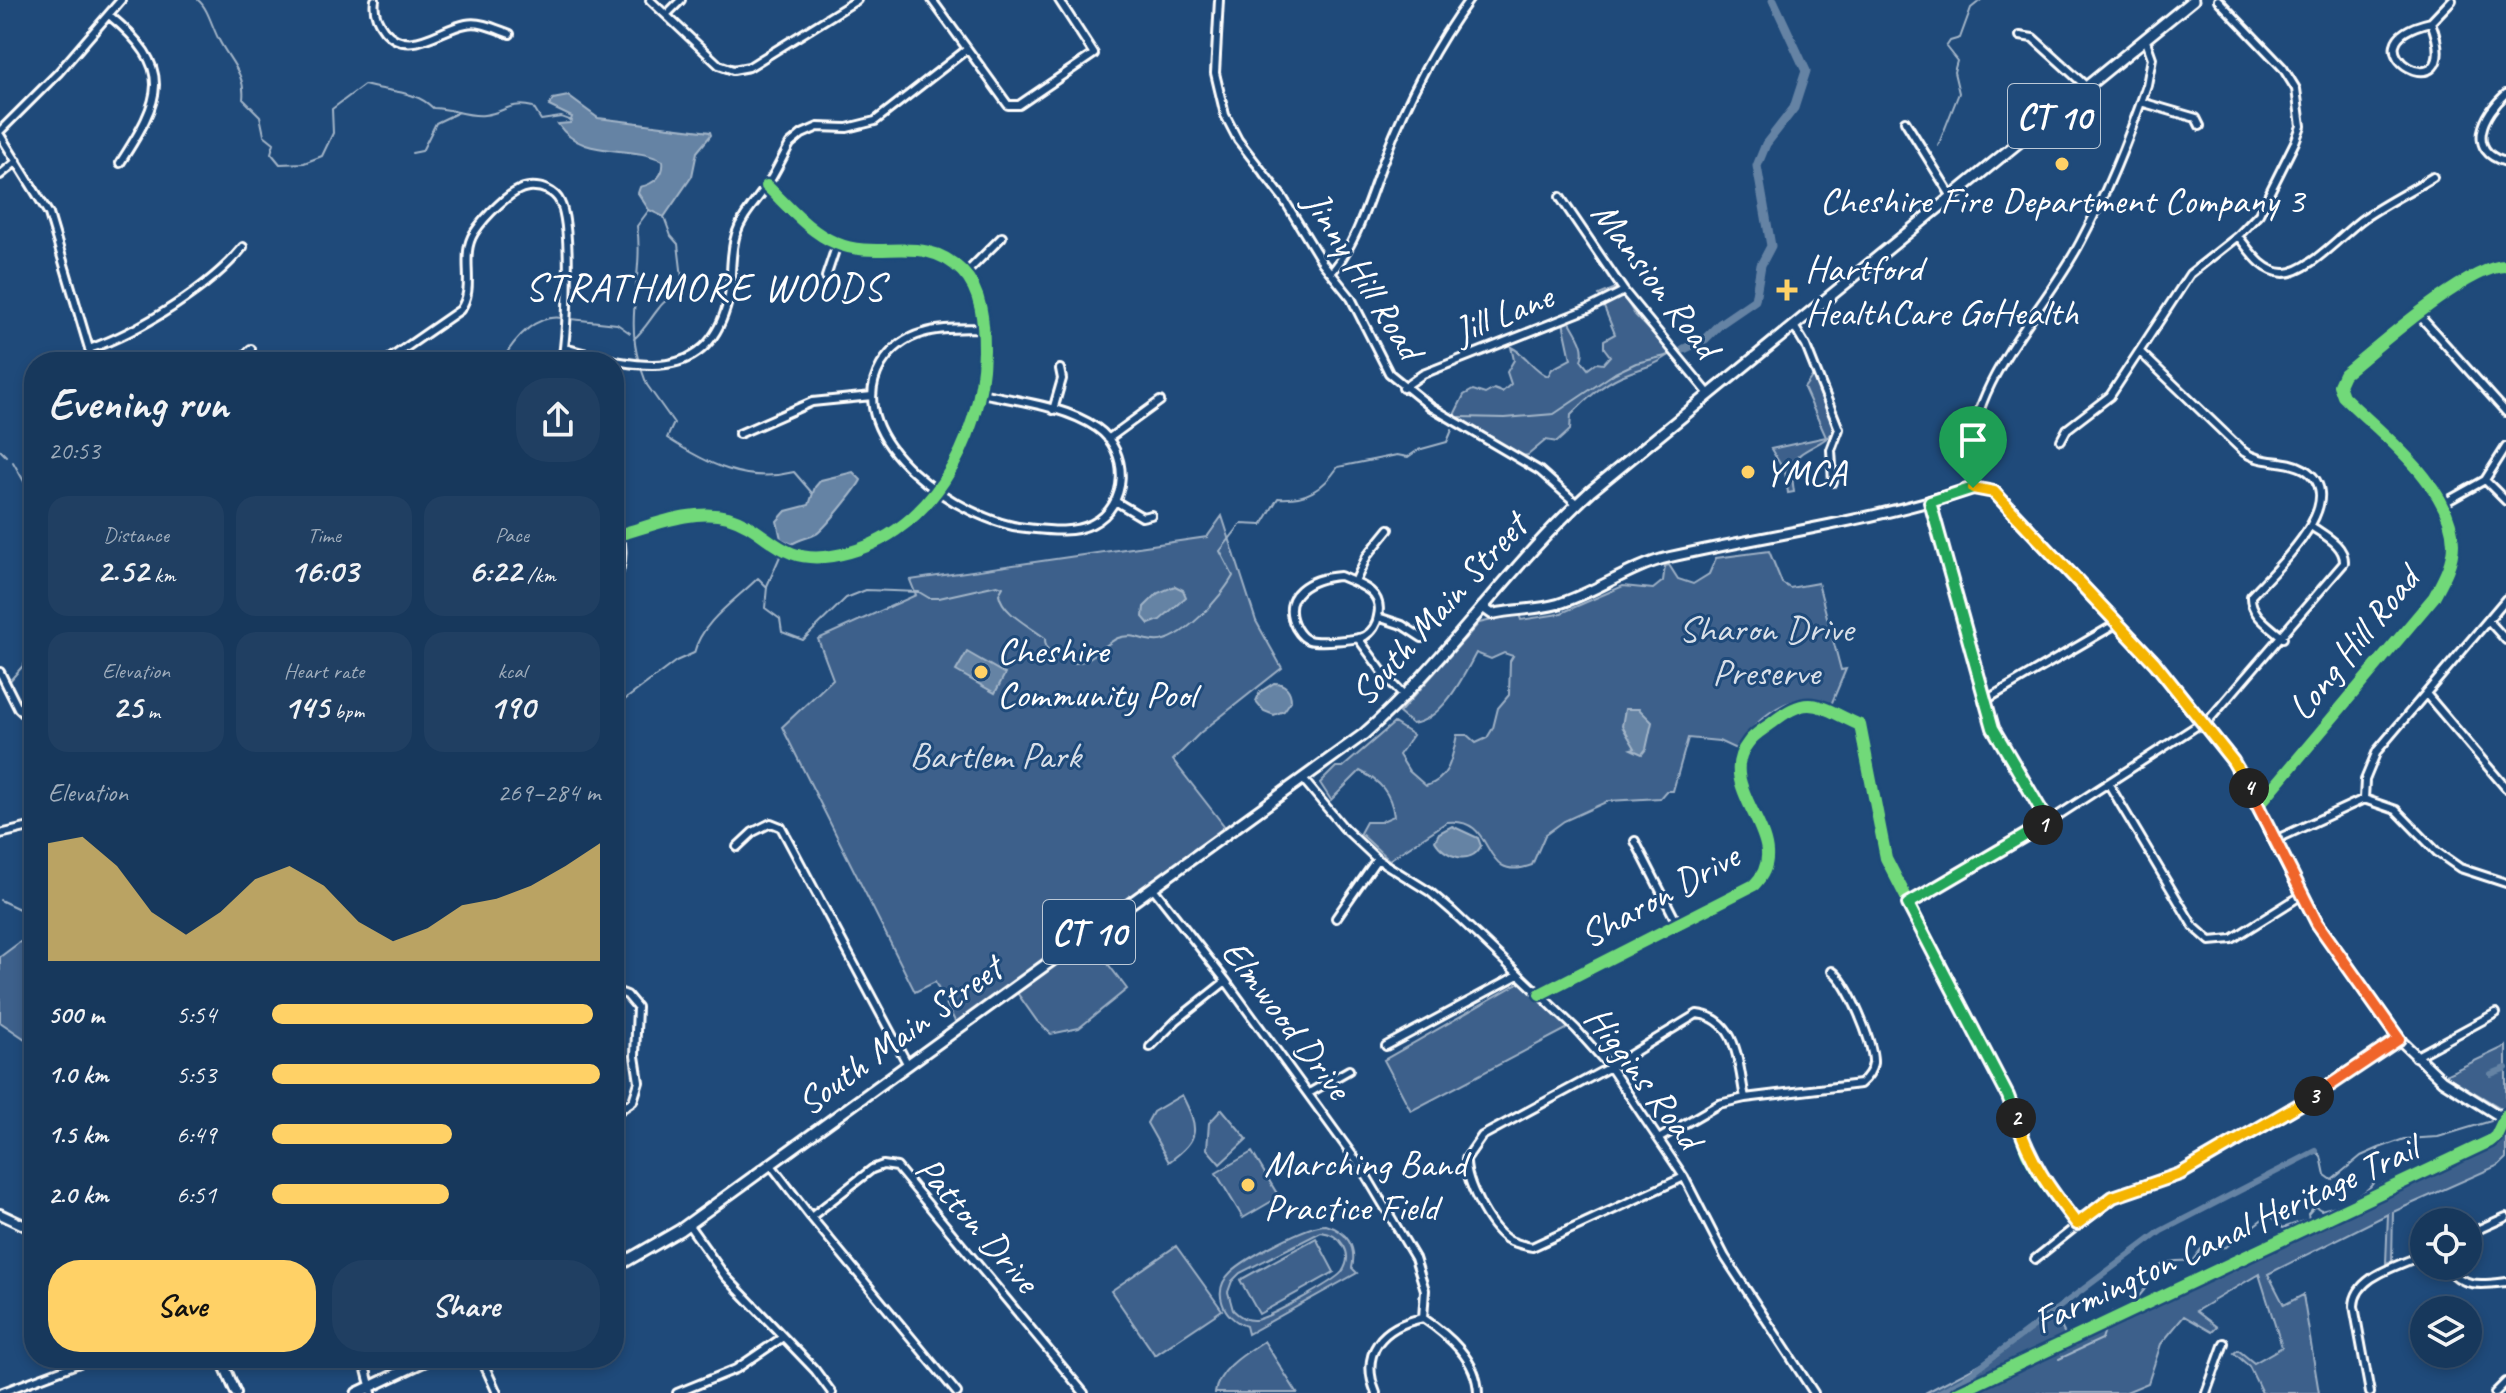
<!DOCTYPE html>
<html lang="en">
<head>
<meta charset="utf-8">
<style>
  body { margin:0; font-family:Caveat,sans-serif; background:#203f62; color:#f1f3f6; height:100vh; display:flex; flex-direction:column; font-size:30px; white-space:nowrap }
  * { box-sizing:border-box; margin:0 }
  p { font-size:26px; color:#9eacbb }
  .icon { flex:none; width:44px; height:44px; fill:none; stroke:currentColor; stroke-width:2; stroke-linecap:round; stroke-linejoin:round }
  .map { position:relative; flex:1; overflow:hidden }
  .sheet { position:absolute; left:24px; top:352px; width:600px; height:1016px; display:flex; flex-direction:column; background:#17385c; border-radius:32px; box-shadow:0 4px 12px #0003,0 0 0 2px #365272 }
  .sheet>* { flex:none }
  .controls { position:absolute; left:2410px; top:1208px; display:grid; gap:16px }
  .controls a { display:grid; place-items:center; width:72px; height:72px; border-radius:50%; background:#17385c; box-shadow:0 4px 12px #0003,0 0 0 2px #365272; font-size:40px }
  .pin { position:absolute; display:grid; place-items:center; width:68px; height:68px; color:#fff; margin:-82px -34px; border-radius:50% 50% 50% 0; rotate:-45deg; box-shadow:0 0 8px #0007 }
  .pin .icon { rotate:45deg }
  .km { position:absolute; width:40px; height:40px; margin:-20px; border-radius:50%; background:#222; color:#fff; font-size:22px; line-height:40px; text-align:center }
  .round { display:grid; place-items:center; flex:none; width:84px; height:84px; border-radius:32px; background:#203f62 }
  .overview { display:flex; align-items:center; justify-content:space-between; height:136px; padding:0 24px }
  h1 { font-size:44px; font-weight:700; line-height:60px }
  .figures { display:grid; grid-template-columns:repeat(3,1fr); gap:12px; height:136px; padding:8px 24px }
  .figures div { display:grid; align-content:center; border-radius:20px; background:#203f62; text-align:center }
  .figures b { font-size:34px; font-weight:700 }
  .figures small { font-size:22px; font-weight:400 }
  .figures p { font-size:22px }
  .chart { height:224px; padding:16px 24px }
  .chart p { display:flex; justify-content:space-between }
  .chart svg { width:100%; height:144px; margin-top:8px; fill:#ffd166; opacity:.7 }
  .action { display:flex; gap:16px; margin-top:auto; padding:16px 24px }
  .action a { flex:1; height:92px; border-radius:32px; background:#ffd166; color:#111; font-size:32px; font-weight:700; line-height:92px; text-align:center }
  .action a+a { background:#203f62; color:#f1f3f6 }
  ul { padding:0 24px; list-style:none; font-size:26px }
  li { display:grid; grid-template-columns:128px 96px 1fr; align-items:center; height:60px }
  li i { height:20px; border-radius:10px; background:#ffd166 }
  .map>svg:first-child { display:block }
</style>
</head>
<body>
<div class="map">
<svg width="2506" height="1393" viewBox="0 0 2506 1393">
  <rect width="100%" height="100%" fill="#1f4a7a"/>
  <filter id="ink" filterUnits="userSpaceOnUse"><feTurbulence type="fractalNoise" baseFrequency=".0125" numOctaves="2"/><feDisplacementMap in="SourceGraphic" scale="16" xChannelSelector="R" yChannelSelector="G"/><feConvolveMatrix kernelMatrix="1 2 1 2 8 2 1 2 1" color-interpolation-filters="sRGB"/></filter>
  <g filter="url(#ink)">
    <path fill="#3c618b" stroke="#9eb0c5" stroke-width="2" fill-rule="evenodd" d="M1618,287L1635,315L1672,353C1649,370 1643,366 1621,376C1601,385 1586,400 1571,415L1570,430L1557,442L1546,440L1528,455L1522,456L1453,417L1464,395L1473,390L1485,394L1494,389L1502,392L1511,384L1507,372L1514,360L1511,347C1526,354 1533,370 1548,376L1552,369L1571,359L1563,322H1570C1576,333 1587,347 1581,360L1588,369L1596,363L1603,364L1610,356L1604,348V340L1615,334L1599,295Z
      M1814,374L1836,428C1824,447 1797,448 1793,465C1791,473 1793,485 1794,492L1788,493L1785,472L1771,449L1826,437L1804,388Z
      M1222,516L1256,621L1282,668L1200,733L1173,760L1229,832L1091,931L1099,952L1127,989L1079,1028L1051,1034L1037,1021L1015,990L959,1029L935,982L915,992L782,727L833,679L818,639L916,595L910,580L1207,537Z
      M1769,551L1782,583L1790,588L1818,583L1841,670L1846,669L1831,705C1793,687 1756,716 1738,750L1719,741L1688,738L1673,791H1666L1660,798L1608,801L1564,821L1545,835L1532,865C1477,885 1499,816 1447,822L1389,860L1360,833L1366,822H1380L1394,816C1391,793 1380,781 1360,771L1331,800L1320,783L1336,767H1343L1394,723L1413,735L1399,755L1409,771L1426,786C1450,779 1452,757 1457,735H1467L1476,743L1487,738L1493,728L1498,708L1509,695L1510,661L1513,656L1504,653L1491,659L1476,653C1463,677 1443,720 1412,724L1399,713L1479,623L1519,614L1521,620L1559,614L1623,586L1653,589L1663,581L1665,566L1669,565L1678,579L1693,584L1709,574L1716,558Z
      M20,942L34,943V1045L0,1022V957Z
      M1524,980L1574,1025L1411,1111L1384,1060Z
      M2506,1046V1111L2445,1075Z
      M1182,1095C1199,1129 1201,1138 1169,1162L1147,1123L1153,1112Z
      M1222,1109L1247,1139L1220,1164L1207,1149L1209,1123Z
      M2506,1132V1158L2499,1165L2393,1212L2392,1261L2386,1263L2388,1214L2268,1274L2284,1305L2303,1295L2319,1393H2262L2249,1366L2234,1353L2238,1350L2254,1363L2282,1347L2259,1274L2196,1311L2217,1327L2212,1332L2184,1316L2161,1344L2148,1383L2124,1393H1925L1986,1361L2052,1310L2066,1336L2382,1184Z
      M1252,1152L1279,1197L1243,1218L1216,1173Z
      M1326,1225C1347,1231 1357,1247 1352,1268L1357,1273L1248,1334L1246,1326C1223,1318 1211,1291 1231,1272C1246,1258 1306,1225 1326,1225ZM1321,1232C1340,1234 1355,1253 1342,1272C1334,1282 1268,1318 1255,1320C1246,1321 1239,1316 1233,1310L1228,1292L1232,1281L1240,1273Z
      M1316,1238L1334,1272L1259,1314L1240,1280Z
      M1176,1246L1222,1310L1155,1355L1111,1291Z
      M1264,1341L1297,1393H1215C1218,1369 1246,1353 1264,1341Z"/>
    <path fill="#6583a4" stroke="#a3b5c8" stroke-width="2" d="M568,96L598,118L710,132L711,135L697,152L692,176L664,217L649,210L638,193L640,187C654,184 665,175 663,161C628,143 583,161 558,124L570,123L572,117L549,106L553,99Z
      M853,472L861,480C858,487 823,531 816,534C808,538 800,539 792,544L781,539L777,521L786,511L809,505L815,487L821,480Z
      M1175,586L1183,590L1186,597L1160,620L1149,624L1143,617L1144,607L1158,593Z
      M967,652L1005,674L995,693L956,671Z
      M1274,683C1285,683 1291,690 1291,701L1284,711L1274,715L1264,711L1256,701L1260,692Z
      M1625,709H1639L1652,722L1646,749L1642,754L1631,749L1635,748L1622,726Z
      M1452,826L1478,838L1481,846C1471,866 1444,857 1435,841L1439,833Z"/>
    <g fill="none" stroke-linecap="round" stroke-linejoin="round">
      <path stroke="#a3b5c8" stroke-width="2" d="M198,0C208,8 212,27 219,40C229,60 246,74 243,99L260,116L264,135L274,143L271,153L280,164L304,163L322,156L333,133L332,109L364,85C389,92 415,90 433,108C451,108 467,117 484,115C505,113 508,101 533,107L541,120L561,117L572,121
        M1938,146L1959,93L1954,72L1957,61L1946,47L1950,41L1960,38L1971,8L1981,0
        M412,153L422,151L436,123L459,112
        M571,319L617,324L630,333
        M634,339C645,329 650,319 659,308C665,299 676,295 683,286L678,244L671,236L664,217
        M501,362C514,340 534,314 562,318
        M639,362C625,317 644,271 637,226L649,210
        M642,371L647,385L674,423L667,438C707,464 746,484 794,472L812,493
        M1460,417L1505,418L1554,414L1615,373L1636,363L1670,355
        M0,450L6,456
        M13,462L34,499
        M785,546L787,542
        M767,586L781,554
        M8,683L34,653
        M614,708L676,661L694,653C702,621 736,600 758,578L767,587L765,608L780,619L782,632L803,640L846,598L866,590L919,592L929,598H939L997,585L1003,587L999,594C1002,613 1031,627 1045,638C1045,650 1049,651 1059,655C1064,657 1068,663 1075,663C1091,662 1104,644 1118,638C1131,633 1142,640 1154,641C1181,644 1222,596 1233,576L1220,551L1241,524L1262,525L1278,498C1306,500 1322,490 1338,467L1397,455L1408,457L1418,450L1447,442L1452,430
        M0,900L34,916
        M2316,1151L2321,1156L2325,1175L2332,1180L2361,1156L2379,1148L2404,1139L2438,1137L2491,1121
        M2059,1359L2102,1339L2111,1312C2118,1309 2129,1306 2135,1300C2162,1276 2145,1258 2192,1261L2201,1249L2226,1247L2269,1214L2283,1228L2309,1219L2308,1214L2315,1206L2321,1210C2339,1206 2364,1197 2375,1181C2369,1171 2374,1158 2379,1148"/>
      <path stroke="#6583a4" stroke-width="6" d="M2491,1074L2506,1068
        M1938,1393L1962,1380L2161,1231L2316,1151"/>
      <path stroke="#6583a4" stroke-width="9" d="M1684,349L1705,339L1720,324L1755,300L1761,265L1771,246L1757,166L1766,144L1794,108L1806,71L1773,0"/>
      <g stroke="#fff" stroke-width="12">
        <path id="minor" d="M375,0C373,11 377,21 384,30C409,59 439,29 466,24C481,21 496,29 510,34
          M650,0L719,65L733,70L749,67L857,0
          M932,0L1008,105H1019L1094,54L1059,0
          M1219,0L1215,73L1225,115L1238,140L1283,198L1322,262L1351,298L1389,373L1431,407L1540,471L1577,504
          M109,15C175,69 162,98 120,163
          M666,15L681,0
          M2431,22C2468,121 2333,44 2431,22Z
          M2431,22L2452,0
          M2020,36L2033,38L2088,88
          M2506,94C2483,114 2465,151 2506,162
          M2141,102L2196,118L2200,126
          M1905,121L1952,197
          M0,131L58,73L121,0
          M0,135L49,214L93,362
          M0,175L17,161
          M1560,197L1624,291L1709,394
          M2238,236C2250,251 2262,272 2284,273C2309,273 2344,232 2364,218C2386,203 2410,191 2433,177
          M1331,273C1359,240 1369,197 1385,157C1406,103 1434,47 1469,0
          M965,274L1002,237
          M826,277L837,244
          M2418,314L2506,412
          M1794,326L1806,346L1839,429L1831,450L1833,482
          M564,348C628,365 706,391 728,301C733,279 729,257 736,234C742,216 755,203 766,187C775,174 782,158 790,144L802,134L818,127L847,128L875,121L966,50
          M89,349C139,332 211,287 243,247
          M2140,352L2244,452C2263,465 2285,458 2304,469C2354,500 2274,570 2251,596C2250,615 2270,626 2283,638
          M238,362L251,349
          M385,362L460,310C477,287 459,257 474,233C483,219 511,188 529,187C542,186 555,191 560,202C573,227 567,332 562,362
          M1403,388L1423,374L1588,309L1624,291
          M981,393C1017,401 1065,406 1097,428C1130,451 1129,506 1092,524C1072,534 1047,530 1026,528C962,522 838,439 881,365C891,349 905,338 923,333C942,327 965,329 984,328
          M1053,410L1062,379L1060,369
          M739,434L812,402L872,396
          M1108,439L1160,401
          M2061,440L2067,429L2110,396L2190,274L2238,236L2259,214L2295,142L2301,126L2296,89L2283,68L2218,0
          M2485,480L2506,501
          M1973,488C1955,393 2039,321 2080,243C2105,196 2130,135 2147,85L2152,58L2146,41
          M1115,501L1142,517L1151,515
          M1930,502L1993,728L2048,822
          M2444,503L2485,480L2506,447
          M614,520C624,539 624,564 614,584
          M621,534C654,525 693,508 728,517C769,529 778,565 832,556C928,541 983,440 984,350C984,323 982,291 962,271C924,232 880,262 836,243C809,232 788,206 767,186
          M1340,576C1359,584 1384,591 1378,616C1377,624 1372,632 1365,636C1357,640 1318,643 1309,640C1304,639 1299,633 1296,628C1278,594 1311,578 1340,576Z
          M1355,582L1367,556L1389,529
          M1378,617L1402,625L1422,638
          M2488,620L2506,640
          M1358,638L1387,678L1405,697
          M0,672L18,708L34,723
          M2427,695L2506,788
          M1984,701L2116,624
          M1302,778L1344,828L1377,859L1430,892L1452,911L1576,1029L1610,1067L1684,1177L1725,1257L1814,1393
          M2108,783L2193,926L2210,941L2232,939L2302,895
          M2364,799L2396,810L2437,852L2460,868L2506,883
          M2259,805L2434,597C2443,580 2453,563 2453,544C2452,485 2382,435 2343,396L2339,385L2344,374C2375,349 2468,265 2506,266
          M0,834L34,826
          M2275,840L2364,799L2365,780L2377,751L2506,599
          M1635,841L1677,923
          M737,847L753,832L771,823L781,827L908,1065
          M1153,888L1226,981L1361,1167L1415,1258L1425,1290L1423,1318
          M1908,904L2048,822L2198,725L2208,721L2344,563C2345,545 2325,536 2311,526
          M1336,918L1377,859
          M614,990L627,995L637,1007L635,1056L639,1082L633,1101L614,1114
          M1540,994L1754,885C1799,840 1711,789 1748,743C1753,735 1764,729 1772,723C1810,692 1819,707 1860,725L1886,858L2008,1096L2027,1153L2043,1181L2077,1224
          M1386,1046L1518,975
          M1150,1047L1177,1020L1226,981
          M2415,1057L2496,1013
          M1309,1093L1349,1070
          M1660,1138L1719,1104L1745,1098L1860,1084C1867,1078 1872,1072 1873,1063C1874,1044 1847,980 1832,971
          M771,1165L811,1217
          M1684,1177L1532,1247C1523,1245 1515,1244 1507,1239C1488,1226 1465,1181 1466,1159L1482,1136L1610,1067L1697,1014C1738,1018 1738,1064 1745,1098
          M688,1224L725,1276L815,1370L832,1393
          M2468,1234L2506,1217
          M2035,1259L2113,1197L2180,1174L2292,1110L2399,1039
          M2445,1266C2463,1288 2480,1285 2506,1282
          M363,1358L372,1393
          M481,1358L497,1393
          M0,1393L93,1358
          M677,1393L736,1369L783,1337
          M957,1393L811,1217L872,1169L883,1165L897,1167L1084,1393
          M1376,1393C1359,1352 1383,1326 1423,1318C1448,1335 1477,1359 1478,1393
          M2206,1393L2224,1343
          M2370,1393L2354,1306C2355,1275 2400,1266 2424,1254
          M2495,1393L2506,1382"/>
      </g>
      <g stroke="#fff" stroke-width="14">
        <path id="major" d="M1482,607L1492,614C1514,609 1537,610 1558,604C1597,592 1630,566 1670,557C1772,534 1874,521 1973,488L1994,492L2155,663L2233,761L2317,923L2399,1039L2442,1080L2506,1120
          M0,1214L34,1230
          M221,1358L236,1393"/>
      </g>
      <g stroke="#fff" stroke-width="15">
        <path id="highway" d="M614,1268L680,1230L1364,734C1447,661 1508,566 1591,491L2193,0
          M357,1393L431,1358"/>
      </g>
      <use href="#minor" stroke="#1f4a7a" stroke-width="6"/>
      <use href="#major" stroke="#1f4a7a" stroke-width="8"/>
      <use href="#highway" stroke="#1f4a7a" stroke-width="9"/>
      <g stroke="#1f4a7a" stroke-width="17">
        <path id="cycleway" d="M621,534C654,525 693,508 728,517C769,529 778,565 832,556C928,541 983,440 984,350C984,323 982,291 962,271C924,232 880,262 836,243C809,232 788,206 767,186
          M2259,805L2434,597C2443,580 2453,563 2453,544C2452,485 2382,435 2343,396L2339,385L2344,374C2375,349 2468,265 2506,266
          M1540,994L1754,885C1799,840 1711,789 1748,743C1753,735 1764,729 1772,723C1810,692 1819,707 1860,725L1886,858L2008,1096L2027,1153L2043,1181L2077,1224
          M1957,1393L2490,1141L2496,1136L2506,1115"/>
      </g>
      <use href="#cycleway" stroke="#71d979" stroke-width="12"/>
    </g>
  </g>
  <g fill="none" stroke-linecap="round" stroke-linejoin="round" filter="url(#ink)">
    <g stroke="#fff" stroke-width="16">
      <path id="split-1" d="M1973,488L1930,502L1993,728L2048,822L2043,825"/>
    </g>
    <g stroke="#fff" stroke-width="16">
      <path id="split-2" d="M2016,1118L2008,1096L1908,904L2043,825"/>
    </g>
    <g stroke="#fff" stroke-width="16">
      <path id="split-3" d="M2016,1118C2030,1162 2049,1188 2077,1224L2113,1197L2180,1174L2314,1096"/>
    </g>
    <g stroke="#fff" stroke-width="16">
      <path id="split-4" d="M2249,788L2317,923L2399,1039L2314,1096"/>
    </g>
    <g stroke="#fff" stroke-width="16">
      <path id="split-5" d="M1973,488L1994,492L2155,663L2233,761L2249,788"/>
    </g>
    <use href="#split-1" stroke="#22a559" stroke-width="10"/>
    <use href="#split-2" stroke="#22a559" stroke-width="10"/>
    <use href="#split-3" stroke="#f5b400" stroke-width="10"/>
    <use href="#split-4" stroke="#f0652b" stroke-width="10"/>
    <use href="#split-5" stroke="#f5b400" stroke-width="10"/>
  </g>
  <g fill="#ffd166" stroke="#1f4a7a" stroke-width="3">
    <circle cx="2062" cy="164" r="8"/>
    <path d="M1783 278h8v8h8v8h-8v8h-8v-8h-8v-8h8z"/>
    <circle cx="1748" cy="472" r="8"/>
    <circle cx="981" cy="672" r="8"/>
    <circle cx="1248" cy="1185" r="8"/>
  </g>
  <g text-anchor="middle" stroke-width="6" stroke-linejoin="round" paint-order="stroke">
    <g fill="#1f4a7a" stroke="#bcc9d7" stroke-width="2">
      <rect x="2008" y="84" width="92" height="64" rx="6"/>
      <rect x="1043" y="900" width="92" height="64" rx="6"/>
    </g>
    <g font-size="36" font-weight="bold" fill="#fff">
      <text x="2054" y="129">CT 10</text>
      <text x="1089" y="945">CT 10</text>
    </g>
    <g font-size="38" fill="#fff" stroke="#1f4a7a" text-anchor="start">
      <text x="2062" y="213" text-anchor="middle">Cheshire Fire Department Company 3</text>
      <text x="1805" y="281">Hartford<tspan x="1805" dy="44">HealthCare GoHealth</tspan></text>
      <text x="1764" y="485">YMCA</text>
      <text x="997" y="663">Cheshire<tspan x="997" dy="44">Community Pool</tspan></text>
      <text x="1264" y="1176">Marching Band<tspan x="1264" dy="44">Practice Field</tspan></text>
    </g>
    <g font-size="38" fill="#fff" stroke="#1f4a7a">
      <text transform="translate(1364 275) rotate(58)" y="13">Jinny Hill Road</text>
      <text transform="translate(1656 279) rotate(53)" y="13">Mansion Road</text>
      <text transform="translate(1503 313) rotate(-22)" y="13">Jill Lane</text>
      <text transform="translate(1438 609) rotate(-48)" y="13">South Main Street</text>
      <text transform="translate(2353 643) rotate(-51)" y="13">Long Hill Road</text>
      <text transform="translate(1659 895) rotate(-29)" y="13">Sharon Drive</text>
      <text transform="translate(1287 1019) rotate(53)" y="13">Elmwood Drive</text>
      <text transform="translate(899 1035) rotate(-36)" y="13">South Main Street</text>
      <text transform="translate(1644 1077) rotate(53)" y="13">Higgins Road</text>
      <text transform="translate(978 1224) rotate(49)" y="13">Patton Drive</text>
      <text transform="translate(2225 1234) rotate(-25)" y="13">Farmington Canal Heritage Trail</text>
    </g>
    <g font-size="38" fill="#d8dfe8" stroke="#1f4a7a">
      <text x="1766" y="641">Sharon Drive<tspan x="1766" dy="44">Preserve</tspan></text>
      <text x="995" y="768">Bartlem Park</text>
    </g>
    <g font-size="40" letter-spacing="2" fill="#fff" stroke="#1f4a7a">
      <text x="705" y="300">STRATHMORE WOODS</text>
    </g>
  </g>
</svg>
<div class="controls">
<a><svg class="icon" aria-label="locate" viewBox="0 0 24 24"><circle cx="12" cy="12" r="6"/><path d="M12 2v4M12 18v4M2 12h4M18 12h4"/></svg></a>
<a><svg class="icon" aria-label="layers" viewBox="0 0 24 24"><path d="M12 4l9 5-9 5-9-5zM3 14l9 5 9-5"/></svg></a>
</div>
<div class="pin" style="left:1973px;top:488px;background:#1e9e55"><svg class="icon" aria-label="arrive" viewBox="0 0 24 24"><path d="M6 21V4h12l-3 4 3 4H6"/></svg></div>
<b class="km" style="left:2043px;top:825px">1</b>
<b class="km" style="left:2016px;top:1118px">2</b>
<b class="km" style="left:2314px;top:1096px">3</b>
<b class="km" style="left:2249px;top:788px">4</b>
<section class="sheet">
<div class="overview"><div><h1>Evening run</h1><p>20:53</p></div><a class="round"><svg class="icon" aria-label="share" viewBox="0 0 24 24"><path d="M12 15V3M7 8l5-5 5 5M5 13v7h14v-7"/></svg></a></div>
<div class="figures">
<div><p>Distance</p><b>2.52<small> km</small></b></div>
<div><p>Time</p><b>16:03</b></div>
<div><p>Pace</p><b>6:22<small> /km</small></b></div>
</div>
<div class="figures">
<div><p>Elevation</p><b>25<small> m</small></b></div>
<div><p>Heart rate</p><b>145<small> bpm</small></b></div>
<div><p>kcal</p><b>190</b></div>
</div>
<div class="chart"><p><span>Elevation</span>269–284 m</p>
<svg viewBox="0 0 160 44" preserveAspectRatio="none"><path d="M0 44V8L10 6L20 15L30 29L40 36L50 29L60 19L70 15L80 21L90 32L100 38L110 34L120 27L130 25L140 21L150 15L160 8V44z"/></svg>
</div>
<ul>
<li><b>500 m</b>5:54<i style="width:98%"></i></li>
<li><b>1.0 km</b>5:53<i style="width:100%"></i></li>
<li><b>1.5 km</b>6:49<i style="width:55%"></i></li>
<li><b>2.0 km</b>6:51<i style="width:54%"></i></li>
</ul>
<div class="action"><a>Save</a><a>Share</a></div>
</section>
</div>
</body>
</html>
